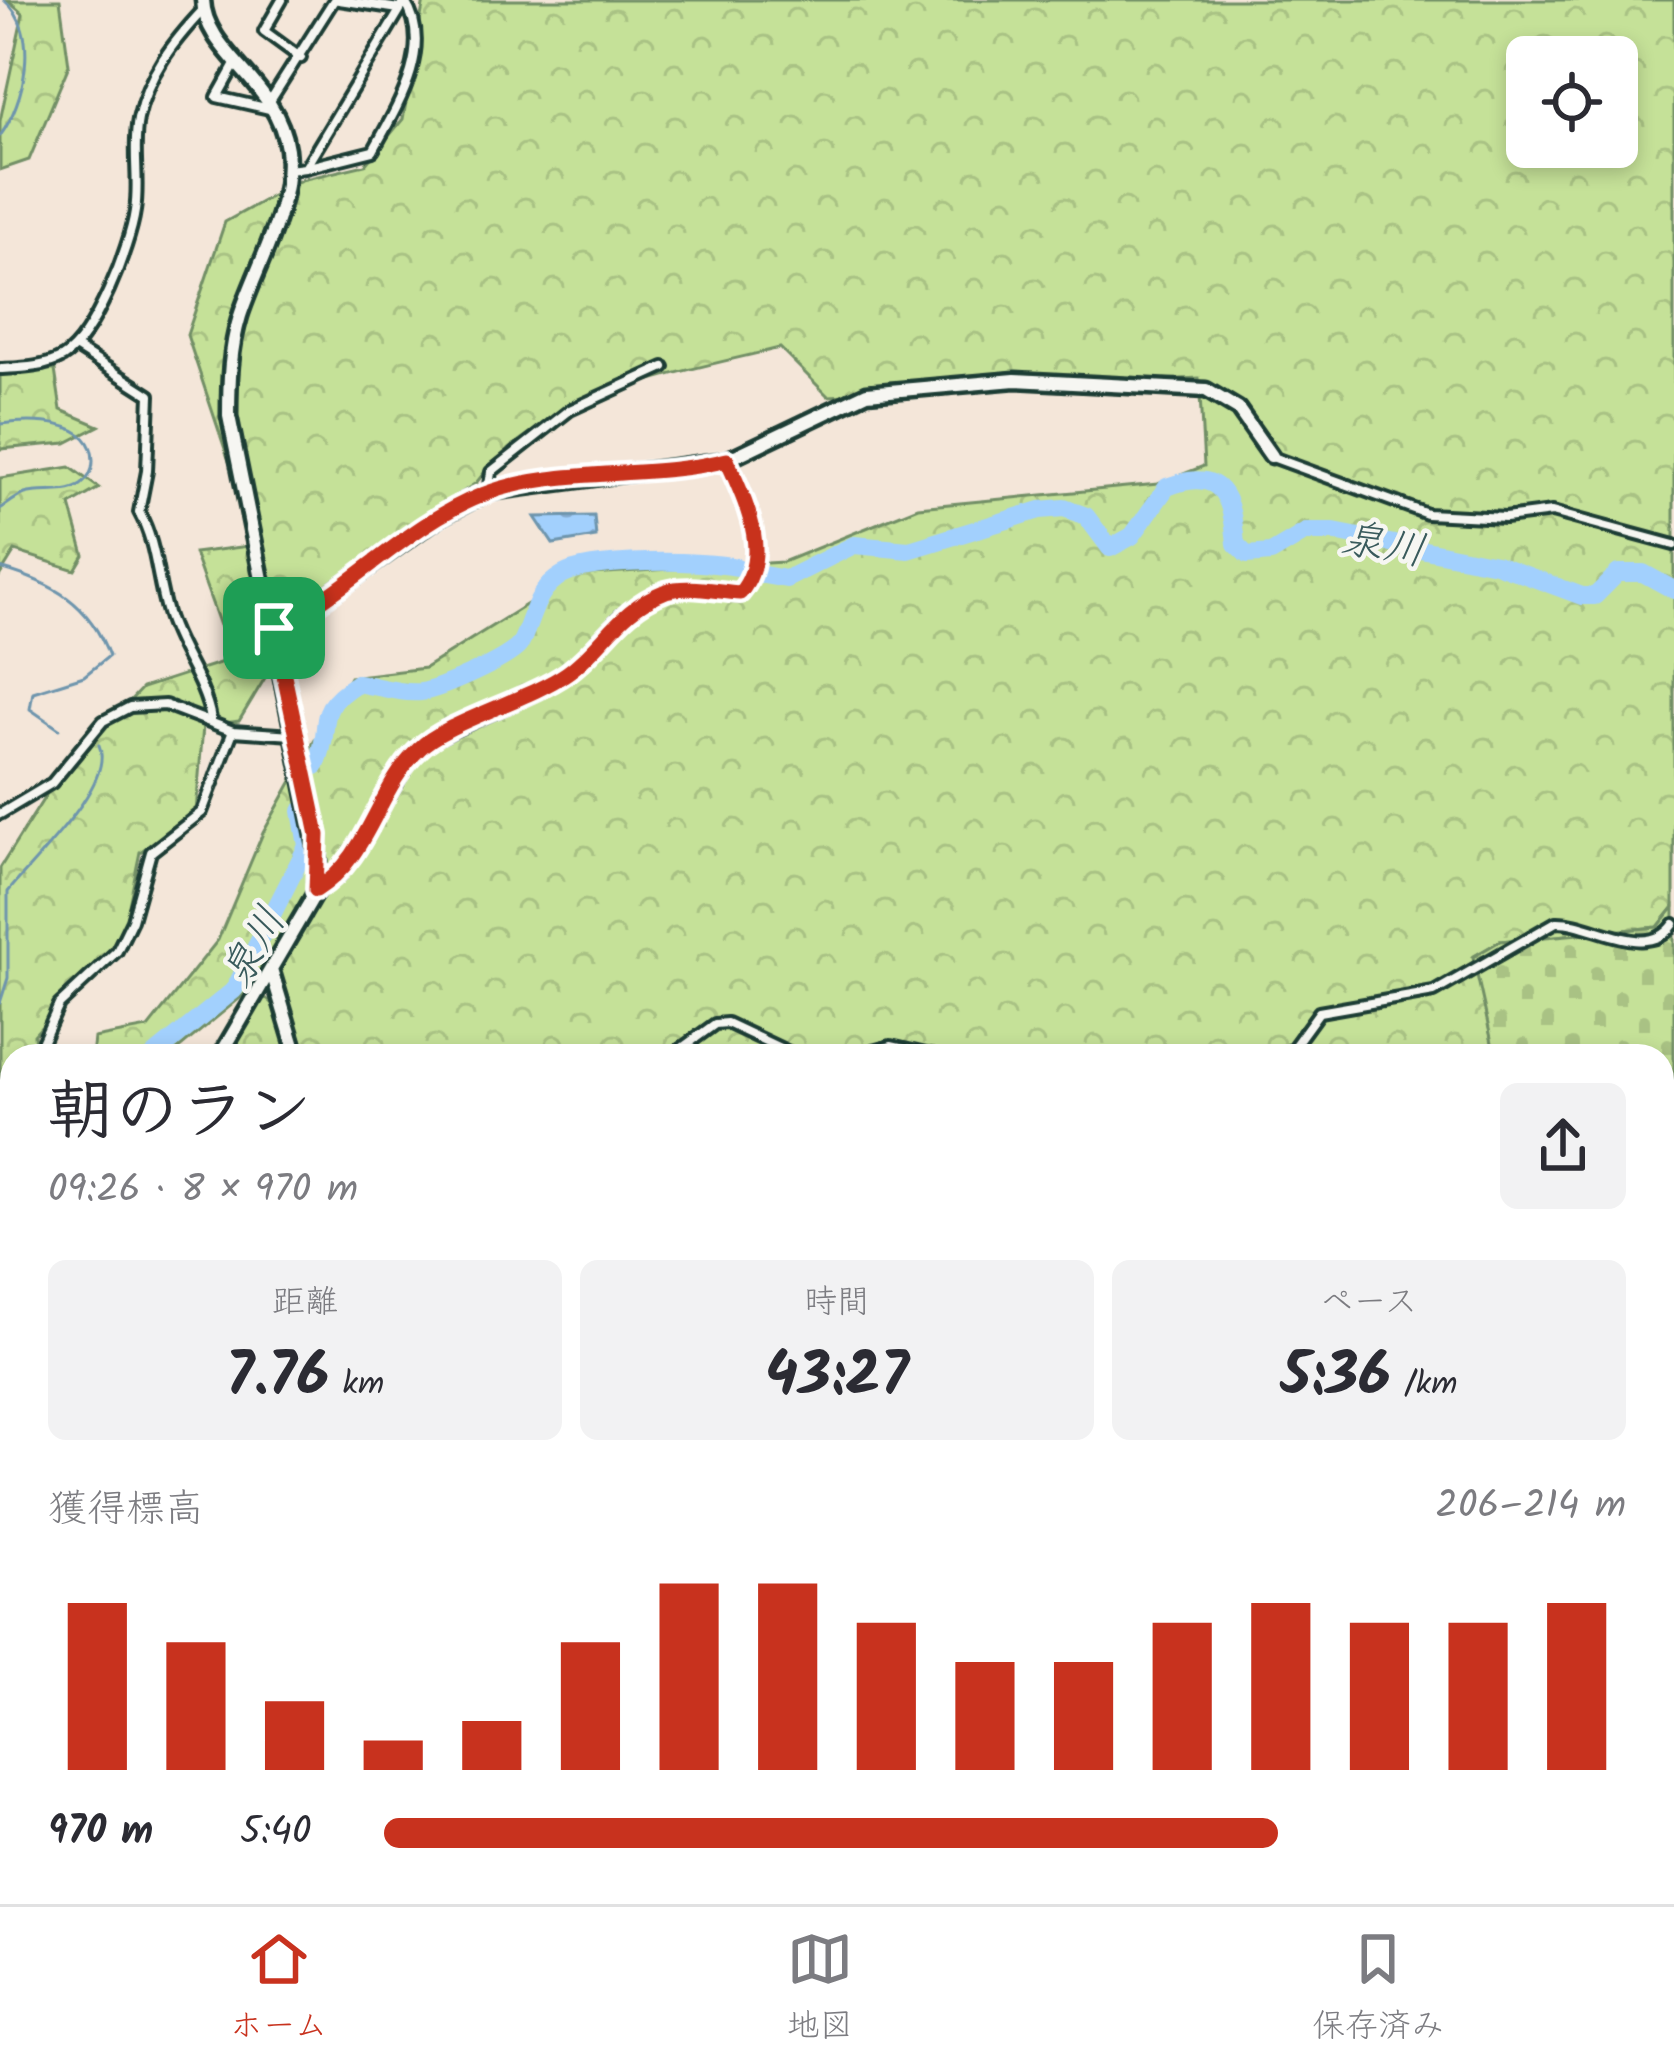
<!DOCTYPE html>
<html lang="ja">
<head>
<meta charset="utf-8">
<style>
  body { margin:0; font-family:Kalam,"Klee One",sans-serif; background:#f2f2f3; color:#2b2b33; height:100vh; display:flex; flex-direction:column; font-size:45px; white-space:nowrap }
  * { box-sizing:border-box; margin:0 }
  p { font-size:39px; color:#7c7c81 }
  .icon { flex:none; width:66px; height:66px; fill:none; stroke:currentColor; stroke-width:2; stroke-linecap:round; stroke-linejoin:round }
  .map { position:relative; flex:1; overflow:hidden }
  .side { position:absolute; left:0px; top:1044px; width:1674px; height:861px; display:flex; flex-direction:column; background:#fff; border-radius:36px 36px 0 0; box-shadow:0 6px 18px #0003 }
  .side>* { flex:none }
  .controls { position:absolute; left:1506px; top:36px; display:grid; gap:24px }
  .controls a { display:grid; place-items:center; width:132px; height:132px; border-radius:18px; background:#fff; box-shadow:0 6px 18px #0003; font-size:60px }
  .pin { position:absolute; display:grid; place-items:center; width:102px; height:102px; color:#fff; margin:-51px; border-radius:24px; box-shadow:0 6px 18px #0006 }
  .round { display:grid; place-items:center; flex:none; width:126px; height:126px; border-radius:18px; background:#f2f2f3 }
  .summary { display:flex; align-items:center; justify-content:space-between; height:204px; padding:0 48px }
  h1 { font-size:66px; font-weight:600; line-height:90px }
  .metrics { display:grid; grid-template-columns:repeat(3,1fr); gap:18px; height:204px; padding:12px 48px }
  .metrics div { display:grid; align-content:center; border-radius:18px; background:#f2f2f3; text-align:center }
  .metrics b { font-size:60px; font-weight:600 }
  .metrics small { font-size:33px; font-weight:400 }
  .metrics p { font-size:33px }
  .chart { height:336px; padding:24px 48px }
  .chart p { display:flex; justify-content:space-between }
  .chart svg { width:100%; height:216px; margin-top:12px; stroke:#c8321e; stroke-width:6 }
  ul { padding:0 48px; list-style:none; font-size:39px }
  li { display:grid; grid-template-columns:192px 144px 1fr; align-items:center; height:90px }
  li i { height:30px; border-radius:15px; background:#c8321e }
  .tab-bar { display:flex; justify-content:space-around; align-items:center; height:168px; border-top:3px solid #e1e1e2; background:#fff; font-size:33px; color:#7c7c81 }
  .tab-bar a { display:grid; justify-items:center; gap:6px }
  .tab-bar .selected { color:#c8321e }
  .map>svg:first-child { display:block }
</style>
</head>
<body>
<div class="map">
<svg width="1674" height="1904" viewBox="0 0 1674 1904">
  <defs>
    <pattern id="grass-tufts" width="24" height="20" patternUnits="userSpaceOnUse" patternTransform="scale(3)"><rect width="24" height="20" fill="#c5e198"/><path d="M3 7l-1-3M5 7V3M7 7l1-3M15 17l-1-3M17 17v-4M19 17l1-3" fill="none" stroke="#a9c284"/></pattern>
    <pattern id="forest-crowns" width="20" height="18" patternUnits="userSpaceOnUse" patternTransform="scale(3)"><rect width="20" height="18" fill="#c5e198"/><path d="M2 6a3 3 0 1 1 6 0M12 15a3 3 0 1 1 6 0" fill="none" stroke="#a9c284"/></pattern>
    <pattern id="cemetery-stones" width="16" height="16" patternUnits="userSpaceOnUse" patternTransform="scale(3)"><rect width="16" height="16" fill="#c5e198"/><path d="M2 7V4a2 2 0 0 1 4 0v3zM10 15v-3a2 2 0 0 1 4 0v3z" fill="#a9c284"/></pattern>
    <pattern id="water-ripples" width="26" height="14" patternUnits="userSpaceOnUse" patternTransform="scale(3)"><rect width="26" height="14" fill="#a2d0fd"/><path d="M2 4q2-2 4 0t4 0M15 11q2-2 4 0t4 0" fill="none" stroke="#83aace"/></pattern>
  </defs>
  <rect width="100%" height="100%" fill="#f4e6d9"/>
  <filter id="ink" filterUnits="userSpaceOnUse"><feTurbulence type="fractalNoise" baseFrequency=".00833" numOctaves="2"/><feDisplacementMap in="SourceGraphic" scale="24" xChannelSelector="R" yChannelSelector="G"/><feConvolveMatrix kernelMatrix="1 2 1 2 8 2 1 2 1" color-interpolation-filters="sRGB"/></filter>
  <g filter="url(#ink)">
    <path fill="url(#grass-tufts)" stroke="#728f66" stroke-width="3" d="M0,1690L12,1700V1777L4,1785Z"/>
    <path fill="url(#forest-crowns)" stroke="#728f66" stroke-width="3" fill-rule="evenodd" d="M8,0H60L69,65L29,160L0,170V121L23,13Z
      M424,0H1674V907L1658,927L1500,941L1474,956L1495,1056H707L693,1040L669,1056H307L280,981L258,983L170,1056H92L94,1038L148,1028L218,940L263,833L350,677L425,668L574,575L783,562L918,507L1158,484L1204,466L1199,378L828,396L780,348C680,372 541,396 476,483L298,604L264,617L274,663L239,721L203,726L196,812L140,852L126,920L109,951L34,1035L36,1056H12V1205L0,1219V868L58,776L142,688L232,659L194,553L257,545L187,335L225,222L301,180L365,165L403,119ZM1527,57H1617V147H1527Z
      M0,368L55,370L61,410L99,426L66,443L0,449Z
      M70,467L99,488L70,505L84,555L75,570L15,551L0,575V478Z
      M262,995L276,1007L292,1056H230Z
      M1662,1162L1674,1164V1904H284L280,1893H1662Z
      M0,1272L12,1274V1587L1,1596Z
      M0,1788L12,1800V1893H95L104,1904H0Z"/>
    <path fill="url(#cemetery-stones)" stroke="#728f66" stroke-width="3" d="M1674,907V1164L1662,1162V1056H1495L1473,957L1500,941L1658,927Z"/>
    <path fill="url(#water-ripples)" stroke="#6e95ad" stroke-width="3" d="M594,516L596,537L553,544L535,517Z"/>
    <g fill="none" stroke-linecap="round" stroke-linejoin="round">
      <path stroke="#6e95ad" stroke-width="3" d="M0,136C25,102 41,30 4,0
        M0,424C31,420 93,418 93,461C93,471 88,480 81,485C63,496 42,488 25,494C16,497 8,504 0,509
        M0,568C53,583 90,603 109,656L84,676L33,692L30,709L59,729
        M0,1003L8,978V892C32,861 116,784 99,745"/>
      <path stroke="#a2d0fd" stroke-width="18" d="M758,574L786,579L854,545L909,550L1040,510L1064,508L1086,516L1110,548L1132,536L1167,487C1223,465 1232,499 1236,544L1247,555L1271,553L1306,532H1334L1496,564L1582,596H1595L1618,573H1643L1674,590
        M316,766C335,722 310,713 357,683C377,686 401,694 421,692C438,690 512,658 520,644C534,618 533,592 562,575C590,558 705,560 737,567
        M153,1056L234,990L307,846L301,811
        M197,1893L199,1904"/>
      <g stroke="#1f3d34" stroke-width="16">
        <path id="street" d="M282,0L264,31L301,58
          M339,0L399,9
          M237,61L217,97L274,110
          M270,101L334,0
          M305,168L373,151C396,109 435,48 405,2
          M289,170L305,168L406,0
          M75,347L150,395L147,471L139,512C157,545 156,577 167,613C178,651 204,680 211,719
          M0,369C21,368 44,368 63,357C94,338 130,247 135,211C140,181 132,149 138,119C148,74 172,43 203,10
          M1272,457L1427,514L1505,518L1552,512L1674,545
          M488,492L491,472L570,410L664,367
          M0,814L52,783L103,721L130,707L165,705L233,731L293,735
          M319,888L340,875L419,747L540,691L573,669L620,616L659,594L674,588L740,593C773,555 744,500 728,461
          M36,1056L59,1005L117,951L132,920L151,852L202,812L233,731
          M671,1056L715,1024L727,1023L797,1056
          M854,1056L891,1046L935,1056
          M1287,1056L1319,1012L1434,992L1556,922C1590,920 1647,963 1674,924
          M0,1218L12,1203
          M98,1893L109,1904"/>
      </g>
      <g stroke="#1f3d34" stroke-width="21">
        <path id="secondary" d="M203,0C205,54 278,82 287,149C294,205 257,264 240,316C230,349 229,382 229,416L319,861L317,890L220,1056
          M274,628L300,616L438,518L488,492L727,460L867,393L1015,380L1206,390L1238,409L1271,456
          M271,969L297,1056
          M275,1893L278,1904"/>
      </g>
      <use href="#street" stroke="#f6f6f2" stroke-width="8"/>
      <use href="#secondary" stroke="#f6f6f2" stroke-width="12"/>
    </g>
  </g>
  <g fill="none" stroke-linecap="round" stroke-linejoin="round" filter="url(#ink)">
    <g stroke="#fff" stroke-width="24">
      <path id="route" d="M727,460C744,500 773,554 740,593C718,592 687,584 666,591C617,610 605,646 567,673C529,700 445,722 419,749C376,790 370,857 316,890L318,835L274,628C349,593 405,525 482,495C555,466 650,480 727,460Z"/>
    </g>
    <use href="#route" stroke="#c8321e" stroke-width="15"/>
  </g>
  <g text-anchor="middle" stroke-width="9" stroke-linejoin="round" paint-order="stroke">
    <g font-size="42" font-style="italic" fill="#395a5c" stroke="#f6f6f2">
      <text transform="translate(1384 543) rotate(10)" y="15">泉川</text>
      <text transform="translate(252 946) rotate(-60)" y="15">泉川</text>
    </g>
  </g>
</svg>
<div class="controls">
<a><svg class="icon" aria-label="locate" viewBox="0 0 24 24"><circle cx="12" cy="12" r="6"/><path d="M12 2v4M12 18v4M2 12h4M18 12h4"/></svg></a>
</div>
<div class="pin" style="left:274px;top:628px;background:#1e9e55"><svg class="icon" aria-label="arrive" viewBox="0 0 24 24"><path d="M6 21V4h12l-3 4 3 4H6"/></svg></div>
<section class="side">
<div class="summary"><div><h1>朝のラン</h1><p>09:26 · 8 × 970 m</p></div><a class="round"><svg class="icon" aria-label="share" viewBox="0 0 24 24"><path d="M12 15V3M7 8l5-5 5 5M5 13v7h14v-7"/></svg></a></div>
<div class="metrics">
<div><p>距離</p><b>7.76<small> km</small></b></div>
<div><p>時間</p><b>43:27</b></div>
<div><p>ペース</p><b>5:36<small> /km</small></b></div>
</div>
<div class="chart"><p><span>獲得標高</span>206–214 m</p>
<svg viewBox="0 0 160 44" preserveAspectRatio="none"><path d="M5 44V10M15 44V18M25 44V30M35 44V38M45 44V34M55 44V18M65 44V6M75 44V6M85 44V14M95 44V22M105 44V22M115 44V14M125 44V10M135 44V14M145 44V14M155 44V10"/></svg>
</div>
<ul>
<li><b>970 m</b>5:40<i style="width:72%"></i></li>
</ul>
</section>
</div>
<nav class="tab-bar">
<a class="selected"><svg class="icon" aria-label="home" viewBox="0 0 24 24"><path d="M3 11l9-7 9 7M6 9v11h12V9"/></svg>ホーム</a>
<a><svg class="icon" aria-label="map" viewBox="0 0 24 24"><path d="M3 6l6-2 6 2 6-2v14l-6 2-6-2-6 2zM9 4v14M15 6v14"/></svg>地図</a>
<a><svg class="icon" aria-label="saved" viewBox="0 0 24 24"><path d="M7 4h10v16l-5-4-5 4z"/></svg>保存済み</a>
</nav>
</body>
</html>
